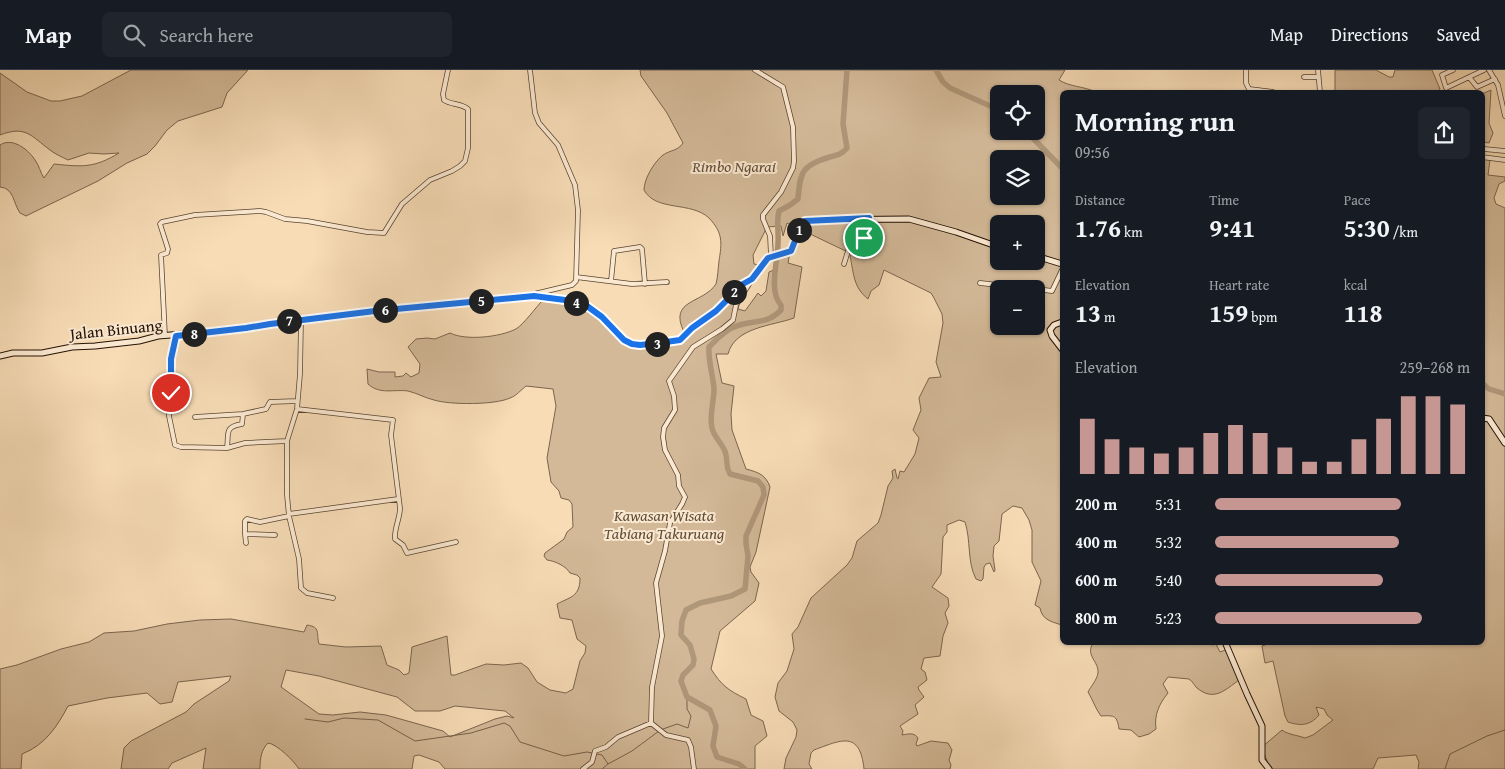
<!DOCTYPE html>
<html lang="en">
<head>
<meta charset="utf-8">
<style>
  body { margin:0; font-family:"Gentium Book Plus",serif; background:#20242c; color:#f1f3f6; height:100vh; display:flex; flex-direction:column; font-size:19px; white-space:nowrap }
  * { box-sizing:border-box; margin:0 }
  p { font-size:16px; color:#9ea1a6 }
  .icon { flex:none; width:28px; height:28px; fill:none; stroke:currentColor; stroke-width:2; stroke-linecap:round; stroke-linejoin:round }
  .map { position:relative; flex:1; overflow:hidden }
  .drawer { position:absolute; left:1060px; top:20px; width:425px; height:555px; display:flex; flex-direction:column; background:#171b24; border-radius:8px; box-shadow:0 1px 4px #0004 }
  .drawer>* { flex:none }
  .buttons { position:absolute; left:990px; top:15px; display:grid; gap:10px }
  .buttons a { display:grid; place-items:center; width:55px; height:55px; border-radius:8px; background:#171b24; box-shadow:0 1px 4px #0004; font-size:25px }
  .pin { position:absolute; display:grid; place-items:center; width:42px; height:42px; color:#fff; margin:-21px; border:2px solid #fff; border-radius:50%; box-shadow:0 1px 5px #0007 }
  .km { position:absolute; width:25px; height:25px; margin:-12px; border-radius:50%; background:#222; color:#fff; font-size:14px; line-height:25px; text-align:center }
  .round { display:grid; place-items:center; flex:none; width:52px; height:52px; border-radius:8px; background:#20242c }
  .headline { display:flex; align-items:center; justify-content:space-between; height:85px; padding:0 15px }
  h1 { font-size:28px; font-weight:600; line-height:38px }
  .figures { display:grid; grid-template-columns:repeat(3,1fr); gap:8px; height:85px; padding:5px 15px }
  .figures div { display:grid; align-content:center }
  .figures b { font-size:25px; font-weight:600 }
  .figures small { font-size:14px; font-weight:400 }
  .figures p { font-size:14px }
  .chart { height:140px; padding:10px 15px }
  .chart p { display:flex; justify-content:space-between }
  .chart svg { width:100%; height:90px; margin-top:5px; stroke:#c59692; stroke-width:6 }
  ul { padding:0 15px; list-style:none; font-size:16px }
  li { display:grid; grid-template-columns:80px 60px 1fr; align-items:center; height:38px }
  li i { height:12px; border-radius:6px; background:#c59692 }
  header { display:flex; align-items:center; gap:30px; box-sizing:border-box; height:70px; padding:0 25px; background:#171b24; border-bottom:1px solid #363941 }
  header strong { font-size:24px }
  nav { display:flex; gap:28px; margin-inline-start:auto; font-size:18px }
  .search { width:350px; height:45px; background:#20242c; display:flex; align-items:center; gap:12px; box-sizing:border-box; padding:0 18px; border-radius:8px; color:#9ea1a6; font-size:19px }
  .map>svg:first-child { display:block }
</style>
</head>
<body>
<header>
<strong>Map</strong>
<div class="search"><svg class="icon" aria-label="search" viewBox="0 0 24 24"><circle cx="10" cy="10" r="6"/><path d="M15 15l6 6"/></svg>Search here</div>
<nav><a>Map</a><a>Directions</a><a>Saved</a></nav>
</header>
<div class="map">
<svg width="1505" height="699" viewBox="0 0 1505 699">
  <rect width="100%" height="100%" fill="#f7dcb6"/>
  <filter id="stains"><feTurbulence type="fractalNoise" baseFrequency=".004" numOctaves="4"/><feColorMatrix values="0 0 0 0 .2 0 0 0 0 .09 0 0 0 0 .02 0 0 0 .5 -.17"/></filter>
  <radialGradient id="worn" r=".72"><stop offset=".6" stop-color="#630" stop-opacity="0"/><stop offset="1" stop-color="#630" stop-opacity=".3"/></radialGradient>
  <path fill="#d3b998" stroke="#7c654e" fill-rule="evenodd" d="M131,0H248L227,23L222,37L178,51L167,60L155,76L147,84L127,93L98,111L34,142L26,146L20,143C13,133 14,118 0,117V75C12,67 28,79 35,90C39,95 40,102 44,108L54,94C83,97 94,98 119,83L104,84L89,83L68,90C62,87 55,84 50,80C31,66 26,55 0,65V3L27,22L51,31H60L82,26Z
    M640,0H1065L1059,10C1070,17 1083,16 1096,22H1062V555C1052,552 1042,550 1040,538L1035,535L1041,511L1032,492V460L1029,450L1022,438L1013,436L1002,444L999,471L994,476L993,486L995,500L994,502L990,493L986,494L984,497L983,509L981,511L976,509C967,492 971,470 965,452L959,450L947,455V462L943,467L941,504L932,517L948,528L949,536L945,543L948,553L943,566L940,586L924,588L921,599L925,602L927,610L918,617L919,620L924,627L915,635L918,644L900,656L903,661L902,665C908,664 914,662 918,668L916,674L917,676L931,671L948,673L952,680L949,690L951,695L950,699H864C860,660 841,670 814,680L811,683L809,694L812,699H784L786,688L796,667L797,660L793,652L779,641L775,627L778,613L787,601L794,579L792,564L798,557L811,528L847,495L852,488L857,471L878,453L881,445L888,416L893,408L892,401L895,399L897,408L898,409L900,401L904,402L915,384L919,368L913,360L921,340L919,328L929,308L941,307L936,292L943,253L942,244L934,228L931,223L884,200L879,215L871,221L868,229C853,217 854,204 850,186L852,184L787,153L783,166L781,156L767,157L753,185L754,194L764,196L740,230L738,239L745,241L758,223L761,226L766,221L769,202L774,200L778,184L790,182L788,193L802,197L794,248C772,256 735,257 728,284H716L722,313L734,316L731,344L732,360L746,399C758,402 766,405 770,417L756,482L750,497L751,502L759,513L755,531L720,561L711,599C722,616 728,620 746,629L751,645L763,651L767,666L755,676V699H445L439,692L419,685L414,686L412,699H299C294,691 277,674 268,673C261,680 260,689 260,699H203L206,678L172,693L168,699H121L124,678L131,671L186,642L194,634L229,611L231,606L178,612L172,632L160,634L147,623L107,628L68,636C57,657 45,675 22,684L21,699H0V599L17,595L61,579L89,572L104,563L134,561L167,554L200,550L231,549L304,562L307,555C321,557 316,563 319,574L346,577L381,576L387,595L399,600L404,605L409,603L412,577L447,566L451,605H455L486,594L504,595L521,593L528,598L537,612L550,620L566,623L573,619L580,591L585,583L586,576L577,569L572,550L560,548L557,534C570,527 580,527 580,508L577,505L570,503C566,496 555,491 547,490L544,486L545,483L564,469L567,462L573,457L572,434L569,430L561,428L559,421L551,412L547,388L556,336L553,319L526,316C521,320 516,326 510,328C495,335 450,335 434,330C425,328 417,323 408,321C394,319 380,325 368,314L367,299L379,302H395V307L403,306L406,303L411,307L419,303L420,294L408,277L416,269L427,268L435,269L450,263C466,271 500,267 516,259C524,254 536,237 543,230L562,232L586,240L599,248L626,271L642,279L664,278L684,262C668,229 703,234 716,214C718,206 718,199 719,191C722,172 723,163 709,148C691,131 656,142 644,120C644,109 654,92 663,85C670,80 678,81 683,73L667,43L641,6ZM999,24H1036V61H999ZM999,89H1036V126H999ZM999,154H1036V191H999ZM999,219H1036V256H999ZM286,600L319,606L397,627L415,641H440L455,636L505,641L514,648L507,646L495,649L450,667L443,661L386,645L360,642L333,645L319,644L281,617Z
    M1335,0H1376L1389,7H1393L1395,0H1432L1440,19L1438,22H1335Z
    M1491,20L1489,53L1493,63L1489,73L1483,72L1482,24Z
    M1483,89L1490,90L1488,105L1505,107V111L1499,114L1494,128L1496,134L1505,138V699H1418L1419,692L1416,685L1378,688L1373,699H1270L1262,677L1282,660C1289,665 1297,665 1305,668L1313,665L1333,650L1327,645L1324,639L1316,637L1319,645C1310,656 1300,656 1288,652L1285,646L1273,591L1265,593L1262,576L1273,572H1482Z
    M1093,573H1211L1212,575L1216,574L1220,582L1228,579L1239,610C1225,620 1214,632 1197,618C1194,615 1193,612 1189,609L1168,607L1163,614L1168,623C1159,634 1154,645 1156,659L1149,664L1139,667L1131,660L1119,659C1117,646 1115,645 1101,646C1095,638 1093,630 1088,622C1091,616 1097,610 1098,603C1099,591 1085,586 1093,573Z"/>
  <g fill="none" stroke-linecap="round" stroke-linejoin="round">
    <path stroke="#77614a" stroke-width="1" d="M305,649L328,652L344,648L378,650L415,671L471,663L504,653L510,656L520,672L564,686L587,682L602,685L608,694L632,681L659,661
      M663,659L677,654L688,658L691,646L687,639V627
      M602,699L608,694
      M1445,699L1450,684L1487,666L1505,660"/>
    <path stroke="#af9779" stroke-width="5.5" d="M936,0L943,12L950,18L999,40
      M1026,61L1062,98
      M1482,313L1489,319L1505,324
      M745,699L739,694L717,687L713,676L716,656L710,640L687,627L681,611L683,605L693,595L694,589L690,575L681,565L682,551L686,540L700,533L731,526L745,519L748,486L746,474V466L764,425L763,417L758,411L730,404C725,395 728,394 726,385C725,376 714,368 712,358C709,346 714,332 714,319C713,305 708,291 709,277C717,269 724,261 734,257C751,249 766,256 781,240V235C768,221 778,191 778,173C779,162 776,152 779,141L790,135L798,129C800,102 802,95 830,87C838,85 842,84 847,78L843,54L847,0"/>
    <g stroke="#594430" stroke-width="5.5">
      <path id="street" d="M755,0L783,17L793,57L794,91L793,98L781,122L763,145V149L770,166L771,186
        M1246,0V13L1249,19L1273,22
        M1318,0L1320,22
        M1453,0L1442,5L1446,18L1484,0
        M1489,0L1498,15L1505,46
        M1304,7H1318
        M1469,7L1477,17L1495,9
        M1484,79L1505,81
        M1482,87L1505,90
        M844,194L848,181L861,175L867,164L869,149
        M576,207L632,214L667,212
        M611,211L614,181L640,177L642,179L645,214
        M980,213L1034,219
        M1036,219L1052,221L1062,200
        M530,225L572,215L576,211L578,140L575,115L558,75L539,53L535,43L530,0
        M301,250L300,304L297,339L287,371V425L289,446L299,489L301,518L307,523L333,528
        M165,266L161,185L167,183L168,179L160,154L162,152L195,145L260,141L266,142L285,149L307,151L367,162L384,163L402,134L430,110L452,101L460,96L465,91L468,78V39C461,33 451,35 444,30L443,24L448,0
        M176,266L171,289L169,346L175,375L181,377L227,378L245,373L287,371
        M297,339L393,350L391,365L400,438C400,449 394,458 395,469L403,475L407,483L456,472
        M195,347L243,344L266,339L270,332L297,331
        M227,378C229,363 224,357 242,354L243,344
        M289,444L398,429
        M245,464V451L247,449L260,452L289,446
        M246,473L245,464L275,465
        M583,699L592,692L595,681L606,677L618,667L651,653
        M694,699L691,677L688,670L666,665L651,653L652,617L662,566L656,513L665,481L670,453L682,434L685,427L679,416L678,405L665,380L663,367L664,358L675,340L674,326L669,311L693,277L722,259L733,250L736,235L751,211"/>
    </g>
    <g stroke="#241103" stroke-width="7">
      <path id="secondary" d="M1036,186L1062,194
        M1062,252L1054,255L1050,260L1052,266L1062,279
        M0,286L13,283H42L72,277L95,276L139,271L158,266L246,259L270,254L375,241L525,226L565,230L587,236L602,247L624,270L640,275L659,273L680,270L692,258L716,241L743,214L752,209L768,188L791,181C796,172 797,156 806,150L909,149L956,162L999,177
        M1482,348L1489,349L1505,373
        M1225,572L1247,624L1262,656V690L1269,699"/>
    </g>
    <use href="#street" stroke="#fae8d0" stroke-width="4"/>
    <use href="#secondary" stroke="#fae8d0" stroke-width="5"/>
  </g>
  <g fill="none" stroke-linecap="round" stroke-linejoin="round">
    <g stroke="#fff" stroke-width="10">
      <path id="route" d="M171,323V289L176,266L246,258L270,254L375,241L534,226L565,230L587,236L602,247L624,270L632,274L640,275L659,273L680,270L692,258L716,241L743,214L752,209L768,188L791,181L800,158L805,151L869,148L867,164L864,168"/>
    </g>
    <use href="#route" stroke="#1a73e8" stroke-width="6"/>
  </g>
  <g text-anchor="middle" stroke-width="4" stroke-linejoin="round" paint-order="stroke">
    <g font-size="16" font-style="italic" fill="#614c37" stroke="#fae8d0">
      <text x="734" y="102">Rimbo Ngarai</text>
      <text x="664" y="451">Kawasan Wisata<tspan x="664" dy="18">Tabiang Takuruang</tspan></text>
    </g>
    <g font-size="16" fill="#241103" stroke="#fae8d0">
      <text transform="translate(116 259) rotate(-6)" y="6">Jalan Binuang</text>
    </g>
  </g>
  <rect width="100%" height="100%" filter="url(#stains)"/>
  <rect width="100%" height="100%" fill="url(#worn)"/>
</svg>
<div class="buttons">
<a><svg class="icon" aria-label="locate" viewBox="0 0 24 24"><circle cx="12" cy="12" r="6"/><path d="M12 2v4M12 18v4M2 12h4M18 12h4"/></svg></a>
<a><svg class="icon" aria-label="layers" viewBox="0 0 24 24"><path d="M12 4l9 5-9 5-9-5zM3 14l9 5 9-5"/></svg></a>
<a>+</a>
<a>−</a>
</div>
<div class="pin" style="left:864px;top:168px;background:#1e9e55"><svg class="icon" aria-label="arrive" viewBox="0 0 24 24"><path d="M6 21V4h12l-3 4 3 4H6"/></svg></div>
<div class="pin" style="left:171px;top:323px;background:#d93025"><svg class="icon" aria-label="check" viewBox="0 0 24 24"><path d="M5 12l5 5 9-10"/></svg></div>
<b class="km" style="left:799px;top:160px">1</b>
<b class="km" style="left:734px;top:222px">2</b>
<b class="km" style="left:657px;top:274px">3</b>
<b class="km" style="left:576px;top:233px">4</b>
<b class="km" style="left:481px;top:231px">5</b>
<b class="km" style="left:385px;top:240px">6</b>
<b class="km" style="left:289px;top:251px">7</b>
<b class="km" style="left:194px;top:264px">8</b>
<section class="drawer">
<div class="headline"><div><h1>Morning run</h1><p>09:56</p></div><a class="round"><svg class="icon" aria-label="share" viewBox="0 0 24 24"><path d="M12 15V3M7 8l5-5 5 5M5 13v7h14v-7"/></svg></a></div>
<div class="figures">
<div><p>Distance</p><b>1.76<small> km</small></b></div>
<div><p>Time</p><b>9:41</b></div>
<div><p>Pace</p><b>5:30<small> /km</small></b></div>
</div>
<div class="figures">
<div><p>Elevation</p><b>13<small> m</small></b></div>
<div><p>Heart rate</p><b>159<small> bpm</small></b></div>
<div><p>kcal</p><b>118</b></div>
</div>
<div class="chart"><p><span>Elevation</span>259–268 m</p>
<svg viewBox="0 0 160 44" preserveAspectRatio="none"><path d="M5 44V17M15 44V27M25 44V31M35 44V34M45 44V31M55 44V24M65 44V20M75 44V24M85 44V31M95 44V38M105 44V38M115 44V27M125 44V17M135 44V6M145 44V6M155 44V10"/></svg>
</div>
<ul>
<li><b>200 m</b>5:31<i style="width:73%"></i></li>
<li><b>400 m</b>5:32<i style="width:72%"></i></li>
<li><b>600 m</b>5:40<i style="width:66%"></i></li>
<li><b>800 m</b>5:23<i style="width:81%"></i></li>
</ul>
</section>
</div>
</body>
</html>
